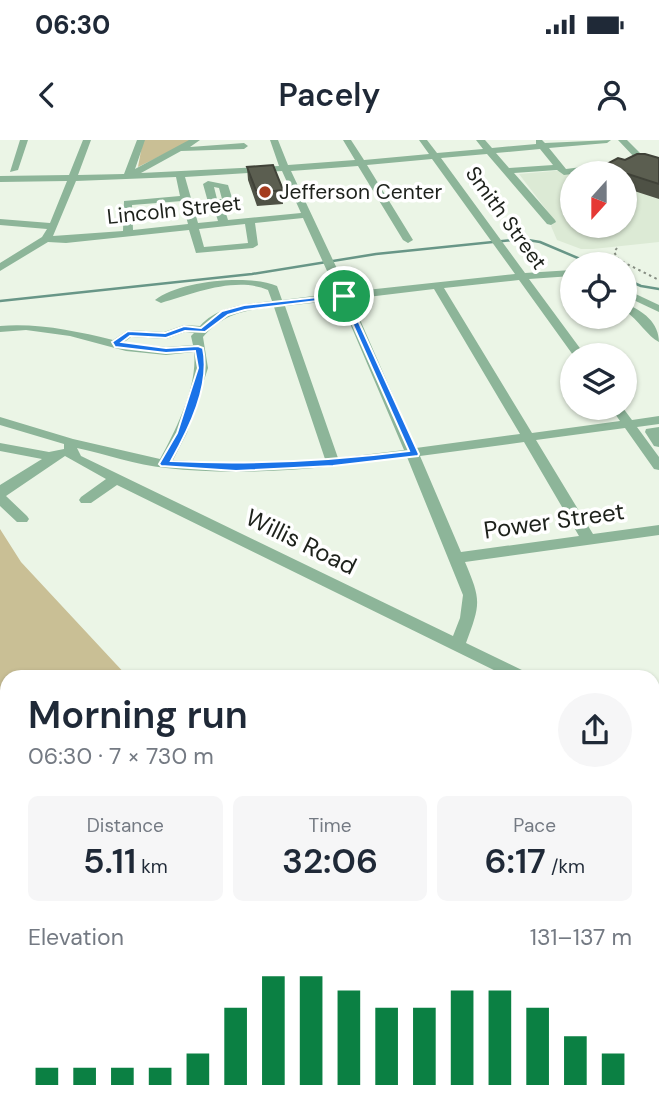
<!DOCTYPE html>
<html lang="en">
<head>
<meta charset="utf-8">
<style>
  body { margin:0; font-family:"DM Sans",sans-serif; background:#f6f6f7; color:#1f2937; height:100vh; display:flex; flex-direction:column; font-size:26px; white-space:nowrap }
  * { box-sizing:border-box; margin:0 }
  p { font-size:23px; color:#747a83 }
  .icon { flex:none; width:38px; height:38px; fill:none; stroke:currentColor; stroke-width:2; stroke-linecap:round; stroke-linejoin:round }
  .map { position:relative; flex:1; overflow:hidden }
  .drawer { position:absolute; left:0px; top:530px; width:660px; height:450px; display:flex; flex-direction:column; background:#fff; border-radius:21px 21px 0 0; box-shadow:0 2px 5px #0004 }
  .drawer>* { flex:none }
  .needle { width:46px; rotate:201deg }
  .buttons { position:absolute; left:560px; top:21px; display:grid; gap:14px }
  .buttons a { display:grid; place-items:center; width:77px; height:77px; border-radius:50%; background:#fff; box-shadow:0 2px 5px #0004; font-size:35px }
  .pin { position:absolute; display:grid; place-items:center; width:60px; height:60px; color:#fff; margin:-30px; border:4px solid #fff; border-radius:50%; box-shadow:0 2px 7px #0007 }
  .round { display:grid; place-items:center; flex:none; width:74px; height:74px; border-radius:37px; background:#f6f6f7 }
  .summary { display:flex; align-items:center; justify-content:space-between; height:119px; padding:0 28px }
  h1 { font-size:38px; font-weight:600; line-height:52px }
  .stats { display:grid; grid-template-columns:repeat(3,1fr); gap:10px; height:119px; padding:7px 28px }
  .stats div { display:grid; align-content:center; border-radius:10px; background:#f6f6f7; text-align:center }
  .stats b { font-size:35px; font-weight:600 }
  .stats small { font-size:19px; font-weight:400 }
  .stats p { font-size:19px }
  .chart { height:196px; padding:14px 28px }
  .chart p { display:flex; justify-content:space-between }
  .chart svg { width:100%; height:126px; margin-top:7px; stroke:#0b8043; stroke-width:6 }
  .status { display:flex; justify-content:space-between; align-items:center; height:49px; padding:0 35px; background:#fff; direction:ltr }
  .status svg { height:19px; fill:currentColor }
  header { display:flex; justify-content:space-between; align-items:center; height:91px; padding:0 28px; background:#fff; font-size:32px; font-weight:600 }
  .map>svg:first-child { display:block }
</style>
</head>
<body>
<div class="status"><b>06:30</b><svg viewBox="0 0 49 12"><path d="M0 12V9h3v3zM5 12V6h3v6zM10 12V3h3v9zM15 12V0h3v12zM26 1h20v11H26zM47 4h2v5h-2z"/></svg></div>
<header><svg class="icon" aria-label="back" viewBox="0 0 24 24"><path d="M15 5l-7 7 7 7"/></svg>Pacely<svg class="icon" aria-label="person" viewBox="0 0 24 24"><circle cx="12" cy="8" r="4"/><path d="M4 21q1-7 8-7t8 7"/></svg></header>
<div class="map">
<svg width="659" height="979" viewBox="0 0 659 979">
  <rect width="100%" height="100%" fill="#ebf5e6"/>
  <path fill="#dcead5" fill-rule="evenodd" d="M659,22V102L593,109H581L557,100L551,86L555,81L519,34ZM572,33H625V86H572Z"/>
  <path fill="#c9bf95" d="M143,0H193L138,27Z
    M0,389L21,422L128,537H7V973H532L538,979H0Z"/>
  <g fill="none" stroke-linecap="round" stroke-linejoin="round">
    <path stroke="#689687" stroke-width="2.5" d="M625,139L641,146L659,149
      M0,161L252,134L376,114L522,99L540,102L592,124"/>
    <path stroke="#868d82" stroke-width="2" stroke-dasharray="2.5 3.5" stroke-linecap="butt" d="M617,108L614,112L619,120L659,140"/>
    <path fill="#8db599" fill-rule="evenodd" d="M20,0H28L18,30L10,32Z
      M83,0H91L78,35L124,34L137,0H145L135,29L189,0H200L190,7L244,3L248,6L244,9L181,11L141,33L279,26L270,0H278L288,25L355,20L343,0H351L364,20L429,14L419,0H427L437,13L483,9L476,0H485L492,8L536,4V0H542L545,3L611,0L607,3L549,8L566,29L637,20L618,0H627L646,19L659,17V23L564,35L557,30L514,33L555,80L556,82L551,85L547,84L487,14L441,18L525,133L572,130V136L529,139L585,215H573L519,140L444,148L532,293L620,281L611,268H623L632,280L659,276V284L637,287L659,317V330L654,329L625,288L536,300L593,394L659,385V395L465,422C481,460 481,463 466,503L528,533L530,537H508L117,345L91,363H81L79,360L81,357L106,339L65,316L6,356L27,376L29,379L27,382H17L0,366V345L42,319L0,311V303L49,312L64,309V304L0,285V277L73,299L160,319C176,290 198,245 194,212L166,215L126,211L70,196L26,190L0,192V186C39,183 75,191 113,200L128,190L164,192L184,185L200,186C218,166 246,164 272,161L268,150C235,136 193,154 161,163L155,160C179,141 249,134 277,146L282,160L337,153L303,78L255,83L258,105L253,108L196,113L189,90L66,103L48,102L0,131V123L42,97L47,89L0,85V79L50,83L67,41L0,42V36L69,35ZM540,9L553,25L509,28L496,13ZM432,19L515,134L348,152L291,31L358,26L403,100L408,103L413,100L367,25ZM282,31L301,73L228,80L223,64L233,61L228,45L208,41L203,44L208,62L213,65L218,81L198,83L185,37ZM176,37L180,56L124,61L123,91L53,96L76,41ZM214,47L219,48L222,59H217ZM182,61L188,84L133,90L132,65ZM245,84L248,103L204,107L199,89ZM434,149L520,294L416,308L351,159ZM340,160L404,310L338,318L285,166ZM274,167L325,319L236,324L173,320L187,293L208,228L203,197C223,174 245,170 274,167ZM185,192L194,193L191,196L193,205L166,207L123,203L131,197L166,199ZM524,302L579,396L461,412L420,316ZM77,308C106,314 136,325 166,328C246,337 328,328 407,317L463,455L460,478L453,496L81,316Z
      M625,149L659,165V172L625,156Z
      M625,164C643,170 659,183 659,202C648,197 638,179 625,171Z
      M659,287V307L654,306L645,292L646,289Z
      M653,592L659,594V609L653,607Z"/>
  </g>
  <path fill="#4e5145" d="M659,18V59L625,48V33H601L603,26L625,20Z
    M247,27L283,50V64L257,66L248,40Z"/>
  <path fill="#5b5e50" stroke="#404238" stroke-width="2" d="M637,14H645L659,18V44L603,26L618,18L625,20Z
    M273,25L283,50L257,53L247,27Z"/>
  <path fill="#1a73e8" stroke="#fff" stroke-width="2" fill-rule="evenodd" d="M346,154L419,314L418,316L333,326L236,331L161,326L159,324L177,293L198,228L195,211L166,213L115,207L112,202L128,191L165,193L184,186L201,188L222,171L244,165ZM341,158L409,311C329,321 251,325 171,321C189,289 211,245 203,208L198,206L166,208L122,202L130,196L166,198L185,191L205,192L228,175L245,170Z"/>
  <circle fill="#a43c1e" stroke="#fff" stroke-width="2.5" cx="265" cy="52" r="7"/>
  <g text-anchor="middle" stroke-width="7" stroke-linejoin="round" paint-order="stroke">
    <g font-size="21" fill="#1d211b" stroke="#fff" text-anchor="start">
      <text x="279" y="59">Jefferson Center</text>
    </g>
    <g font-size="21" fill="#1d211b" stroke="#fff">
      <text transform="translate(174 70) rotate(-6)" y="7">Lincoln Street</text>
      <text transform="translate(506 78) rotate(54)" y="7">Smith Street</text>
    </g>
    <g font-size="24" fill="#1d211b" stroke="#fff">
      <text transform="translate(554 381) rotate(-8)" y="8">Power Street</text>
      <text transform="translate(301 402) rotate(26)" y="8">Willis Road</text>
    </g>
  </g>
</svg>
<div class="buttons">
<a><svg class="needle" viewBox="-14 -14 28 28"><path d="M0-13l5 13h-10z" fill="#e53935"/><path d="M0 13l5-13h-10z" fill="#747a83"/></svg></a>
<a><svg class="icon" aria-label="locate" viewBox="0 0 24 24"><circle cx="12" cy="12" r="6"/><path d="M12 2v4M12 18v4M2 12h4M18 12h4"/></svg></a>
<a><svg class="icon" aria-label="layers" viewBox="0 0 24 24"><path d="M12 4l9 5-9 5-9-5zM3 14l9 5 9-5"/></svg></a>
</div>
<div class="pin" style="left:344px;top:156px;background:#1e9e55"><svg class="icon" aria-label="arrive" viewBox="0 0 24 24"><path d="M6 21V4h12l-3 4 3 4H6"/></svg></div>
<section class="drawer">
<div class="summary"><div><h1>Morning run</h1><p>06:30 · 7 × 730 m</p></div><a class="round"><svg class="icon" aria-label="share" viewBox="0 0 24 24"><path d="M12 15V3M7 8l5-5 5 5M5 13v7h14v-7"/></svg></a></div>
<div class="stats">
<div><p>Distance</p><b>5.11<small> km</small></b></div>
<div><p>Time</p><b>32:06</b></div>
<div><p>Pace</p><b>6:17<small> /km</small></b></div>
</div>
<div class="chart"><p><span>Elevation</span>131–137 m</p>
<svg viewBox="0 0 160 44" preserveAspectRatio="none"><path d="M5 44V38M15 44V38M25 44V38M35 44V38M45 44V33M55 44V17M65 44V6M75 44V6M85 44V11M95 44V17M105 44V17M115 44V11M125 44V11M135 44V17M145 44V27M155 44V33"/></svg>
</div>
</section>
</div>
</body>
</html>
